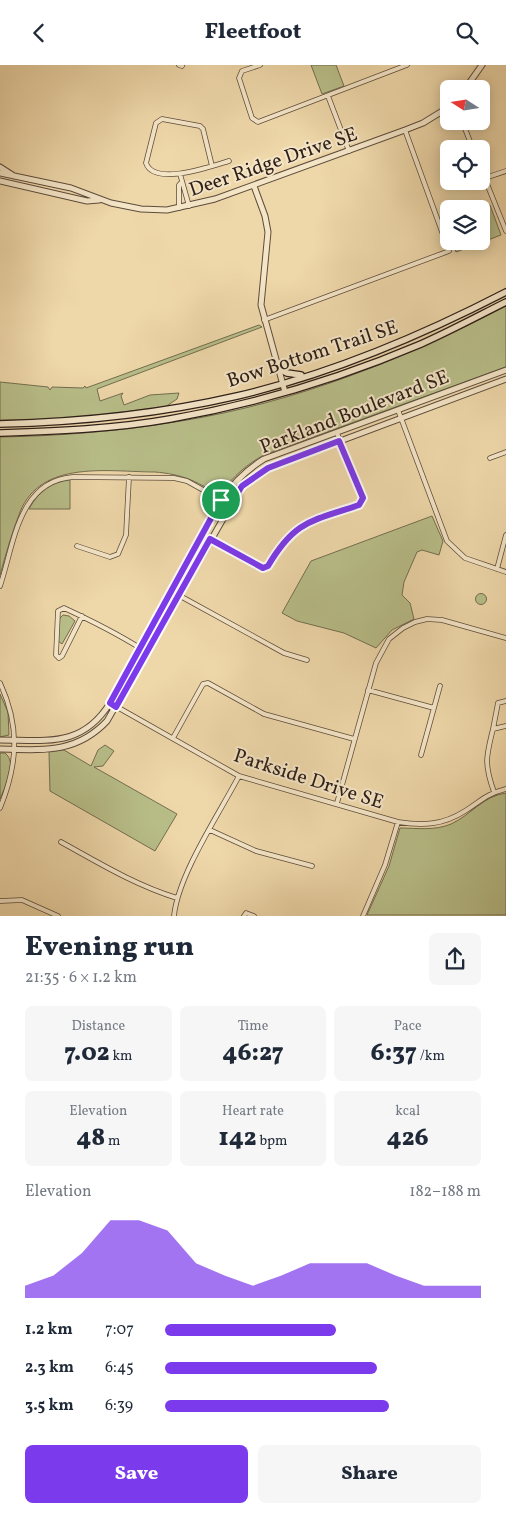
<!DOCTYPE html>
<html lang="en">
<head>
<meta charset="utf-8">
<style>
  body { margin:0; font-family:Vollkorn,serif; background:#f6f6f7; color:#1f2937; height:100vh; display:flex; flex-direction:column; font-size:19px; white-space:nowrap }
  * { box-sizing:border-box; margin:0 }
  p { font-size:16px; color:#747a83 }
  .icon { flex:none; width:28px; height:28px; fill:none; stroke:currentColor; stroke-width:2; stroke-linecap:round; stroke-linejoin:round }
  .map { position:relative; height:851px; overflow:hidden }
  .drawer { display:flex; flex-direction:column; background:#fff; flex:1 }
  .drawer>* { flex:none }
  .needle { width:32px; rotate:282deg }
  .controls { position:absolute; left:440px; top:15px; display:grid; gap:10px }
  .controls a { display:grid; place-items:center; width:50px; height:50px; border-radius:8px; background:#fff; box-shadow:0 2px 12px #0003; font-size:25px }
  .pin { position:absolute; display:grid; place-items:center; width:42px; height:42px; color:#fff; margin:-21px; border:2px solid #fff; border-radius:50%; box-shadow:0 1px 5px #0007 }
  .round { display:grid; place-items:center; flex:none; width:52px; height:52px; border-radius:8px; background:#f6f6f7 }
  .overview { display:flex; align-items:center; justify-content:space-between; height:85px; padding:0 25px }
  h1 { font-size:28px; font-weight:800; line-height:38px }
  .stats { display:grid; grid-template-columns:repeat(3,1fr); gap:8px; height:85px; padding:5px 25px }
  .stats div { display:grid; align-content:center; border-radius:8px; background:#f6f6f7; text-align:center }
  .stats b { font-size:25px; font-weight:800 }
  .stats small { font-size:14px; font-weight:400 }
  .stats p { font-size:14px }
  .chart { height:140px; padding:10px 25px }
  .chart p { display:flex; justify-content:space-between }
  .chart svg { width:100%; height:90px; margin-top:5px; fill:#7c3aed; opacity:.7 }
  .primary-button { display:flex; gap:10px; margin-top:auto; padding:10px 25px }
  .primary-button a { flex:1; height:58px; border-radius:8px; background:#7c3aed; color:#fff; font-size:20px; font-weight:800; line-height:58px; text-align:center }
  .primary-button a+a { background:#f6f6f7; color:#1f2937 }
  ul { padding:0 25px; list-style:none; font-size:16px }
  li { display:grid; grid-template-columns:80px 60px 1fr; align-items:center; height:38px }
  li i { height:12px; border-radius:6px; background:#7c3aed }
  header { display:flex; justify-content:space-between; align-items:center; height:65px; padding:0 25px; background:#fff; font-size:22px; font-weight:800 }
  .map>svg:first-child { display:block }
</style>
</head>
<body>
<header><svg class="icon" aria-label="back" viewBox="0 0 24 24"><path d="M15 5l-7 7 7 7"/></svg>Fleetfoot<svg class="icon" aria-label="search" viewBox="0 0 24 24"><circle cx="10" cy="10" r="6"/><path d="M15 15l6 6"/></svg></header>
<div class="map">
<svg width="506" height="851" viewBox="0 0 506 851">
  <rect width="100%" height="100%" fill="#eed7a9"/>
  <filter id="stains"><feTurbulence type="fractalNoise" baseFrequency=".004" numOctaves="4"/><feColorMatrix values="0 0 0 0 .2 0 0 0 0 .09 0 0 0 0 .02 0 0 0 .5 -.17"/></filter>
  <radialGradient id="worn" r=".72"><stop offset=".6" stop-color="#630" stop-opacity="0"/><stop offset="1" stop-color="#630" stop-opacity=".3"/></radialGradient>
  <path fill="#b8be89" stroke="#726e50" d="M311,0H336L344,21L322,29Z
    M490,140L501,170L456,187L452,176H481V144H479Z
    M506,241V302L264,390C247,399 234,411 221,427C210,426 201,419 191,415C179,410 167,408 155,407C110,407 41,394 20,447C12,467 6,489 0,510V372C61,371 121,366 181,356C294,338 405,294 506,241Z
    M259,260L262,262L97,324L100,336L123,328L121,331L124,340L150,330L179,328L177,334L165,342L66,354L0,355V317L48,322L50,325L52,322L83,323L85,321L86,323Z
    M70,415V444H29C38,427 51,417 70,415Z
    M432,451L443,476L439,490L422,485L417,487L404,517L402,530L410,538L414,554L392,565L376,583L344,568L297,556L282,548L311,496Z
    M475.5 534a5.5 5.5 0 1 1 11 0a5.5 5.5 0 1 1-11 0Z
    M63,550L69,551L75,556L62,579L58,576L59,554Z
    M0,629L8,647L9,670L0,672Z
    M105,680L114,686L103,701L94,702L177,749L155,786L50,726L49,687L64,685L91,701L98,685Z
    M0,688H5C18,698 5,722 0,734Z
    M506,728V850H367L389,801L400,763C416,763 435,766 451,759C471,750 483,731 506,728Z"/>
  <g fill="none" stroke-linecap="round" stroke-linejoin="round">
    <g stroke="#5d4c3c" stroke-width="5.5">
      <path id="minor" d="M179,0L182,1
        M260,0L242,6L239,13L252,53L258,57L407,0
        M328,31L349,86
        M462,56L473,84
        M212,101L203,64L200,61L162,54L156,58L146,98C154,122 212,101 229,96
        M481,104L506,166
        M180,109L189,141
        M485,113L506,106
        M179,143V120L181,118
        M264,255L449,186L405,65
        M398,345L447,476L465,493L506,507
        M490,393L506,387
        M201,470L263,503L269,501C294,455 312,456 359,440L363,433L337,368
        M77,481L110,492L118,489L126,470L129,412
        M497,504L506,470
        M0,521C14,480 18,416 73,412L174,413L187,416L230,440
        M171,526L284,588L307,595
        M82,551L62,591L59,593L56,590L58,546L64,543C90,555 116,568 140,583
        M0,618C20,661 18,699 0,743
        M368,625L434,643
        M506,636L498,638L493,664L506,661
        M110,638L239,711L398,757C423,761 443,760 465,746C481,736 486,729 506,724
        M493,664C486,692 484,699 494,727
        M173,673L203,619L208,618L264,649L354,674
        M421,690L440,621
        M337,738L376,598L389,574L403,563L415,557L427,554L442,555L506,573
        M210,765L256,786L312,801
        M61,777C99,798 135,820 177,833
        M0,836L22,835L58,851
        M174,851C178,810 219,749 239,711
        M244,851L246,848L254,851
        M363,851L385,800L398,757"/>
    </g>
    <g stroke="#5d4c3c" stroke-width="7">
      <path id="tertiary" d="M465,24L482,0
        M0,102L14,111
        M0,108L71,123L111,138L141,144L167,145L215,134L405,65L423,58L449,42
        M0,116L87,136L99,135
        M254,121L265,151L268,167L261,240L285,327
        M0,675C46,675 82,683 110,638L221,435C234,417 246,405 264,394L506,305
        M0,684C42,685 76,689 107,656L242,421L268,403L506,314"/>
    </g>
    <g stroke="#2d1e18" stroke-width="8">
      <path id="secondary" d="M279,304L287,308L301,310
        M0,359C80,357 159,349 237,331C331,309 421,271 506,227
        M0,368C56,366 114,364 170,354C256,339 341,313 421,279C450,266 478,251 506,237"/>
    </g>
    <use href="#minor" stroke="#f4e5c7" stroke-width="4"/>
    <use href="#tertiary" stroke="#f4e5c7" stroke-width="5"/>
    <use href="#secondary" stroke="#f4e5c7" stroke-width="5.5"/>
  </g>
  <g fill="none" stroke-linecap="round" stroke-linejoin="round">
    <g stroke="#fff" stroke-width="10">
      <path id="route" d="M339,376L363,433L359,440C312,456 295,455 268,501L263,503L210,474L116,642L110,638L221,435L230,440L242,421L268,403Z"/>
    </g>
    <use href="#route" stroke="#7c3aed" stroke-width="6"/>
  </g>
  <g text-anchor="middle" stroke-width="4" stroke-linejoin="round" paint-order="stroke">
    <g font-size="20" fill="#2d1e18" stroke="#f4e5c7">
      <text transform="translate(273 96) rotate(-19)" y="7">Deer Ridge Drive SE</text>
      <text transform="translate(312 288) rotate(-18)" y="7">Bow Bottom Trail SE</text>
      <text transform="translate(354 346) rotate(-21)" y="7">Parkland Boulevard SE</text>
      <text transform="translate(309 713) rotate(18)" y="7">Parkside Drive SE</text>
    </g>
  </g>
  <rect width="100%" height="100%" filter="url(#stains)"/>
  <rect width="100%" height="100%" fill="url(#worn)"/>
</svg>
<div class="controls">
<a><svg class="needle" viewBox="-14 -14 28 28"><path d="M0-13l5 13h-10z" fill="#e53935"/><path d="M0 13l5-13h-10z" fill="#747a83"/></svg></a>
<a><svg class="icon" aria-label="locate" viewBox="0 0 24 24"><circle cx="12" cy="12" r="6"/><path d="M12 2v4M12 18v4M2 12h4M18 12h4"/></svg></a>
<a><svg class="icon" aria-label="layers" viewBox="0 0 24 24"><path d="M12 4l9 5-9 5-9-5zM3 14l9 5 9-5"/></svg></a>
</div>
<div class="pin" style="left:221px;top:435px;background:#1e9e55"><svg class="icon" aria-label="arrive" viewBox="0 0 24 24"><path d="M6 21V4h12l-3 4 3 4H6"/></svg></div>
</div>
<section class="drawer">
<div class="overview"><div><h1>Evening run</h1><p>21:35 · 6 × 1.2 km</p></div><a class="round"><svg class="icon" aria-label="share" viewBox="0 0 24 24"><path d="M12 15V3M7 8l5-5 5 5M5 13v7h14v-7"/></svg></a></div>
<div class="stats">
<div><p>Distance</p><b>7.02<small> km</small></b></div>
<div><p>Time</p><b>46:27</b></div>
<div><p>Pace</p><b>6:37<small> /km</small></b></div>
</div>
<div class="stats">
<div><p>Elevation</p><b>48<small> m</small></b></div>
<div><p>Heart rate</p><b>142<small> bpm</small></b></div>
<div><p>kcal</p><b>426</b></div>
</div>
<div class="chart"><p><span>Elevation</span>182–188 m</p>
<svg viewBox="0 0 160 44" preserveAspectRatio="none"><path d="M0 44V38L10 33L20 22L30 6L40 6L50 11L60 27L70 33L80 38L90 33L100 27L110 27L120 27L130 33L140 38L150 38L160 38V44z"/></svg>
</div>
<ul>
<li><b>1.2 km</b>7:07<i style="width:54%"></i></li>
<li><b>2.3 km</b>6:45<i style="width:67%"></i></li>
<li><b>3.5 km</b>6:39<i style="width:71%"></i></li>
</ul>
<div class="primary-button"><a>Save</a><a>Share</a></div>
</section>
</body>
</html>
